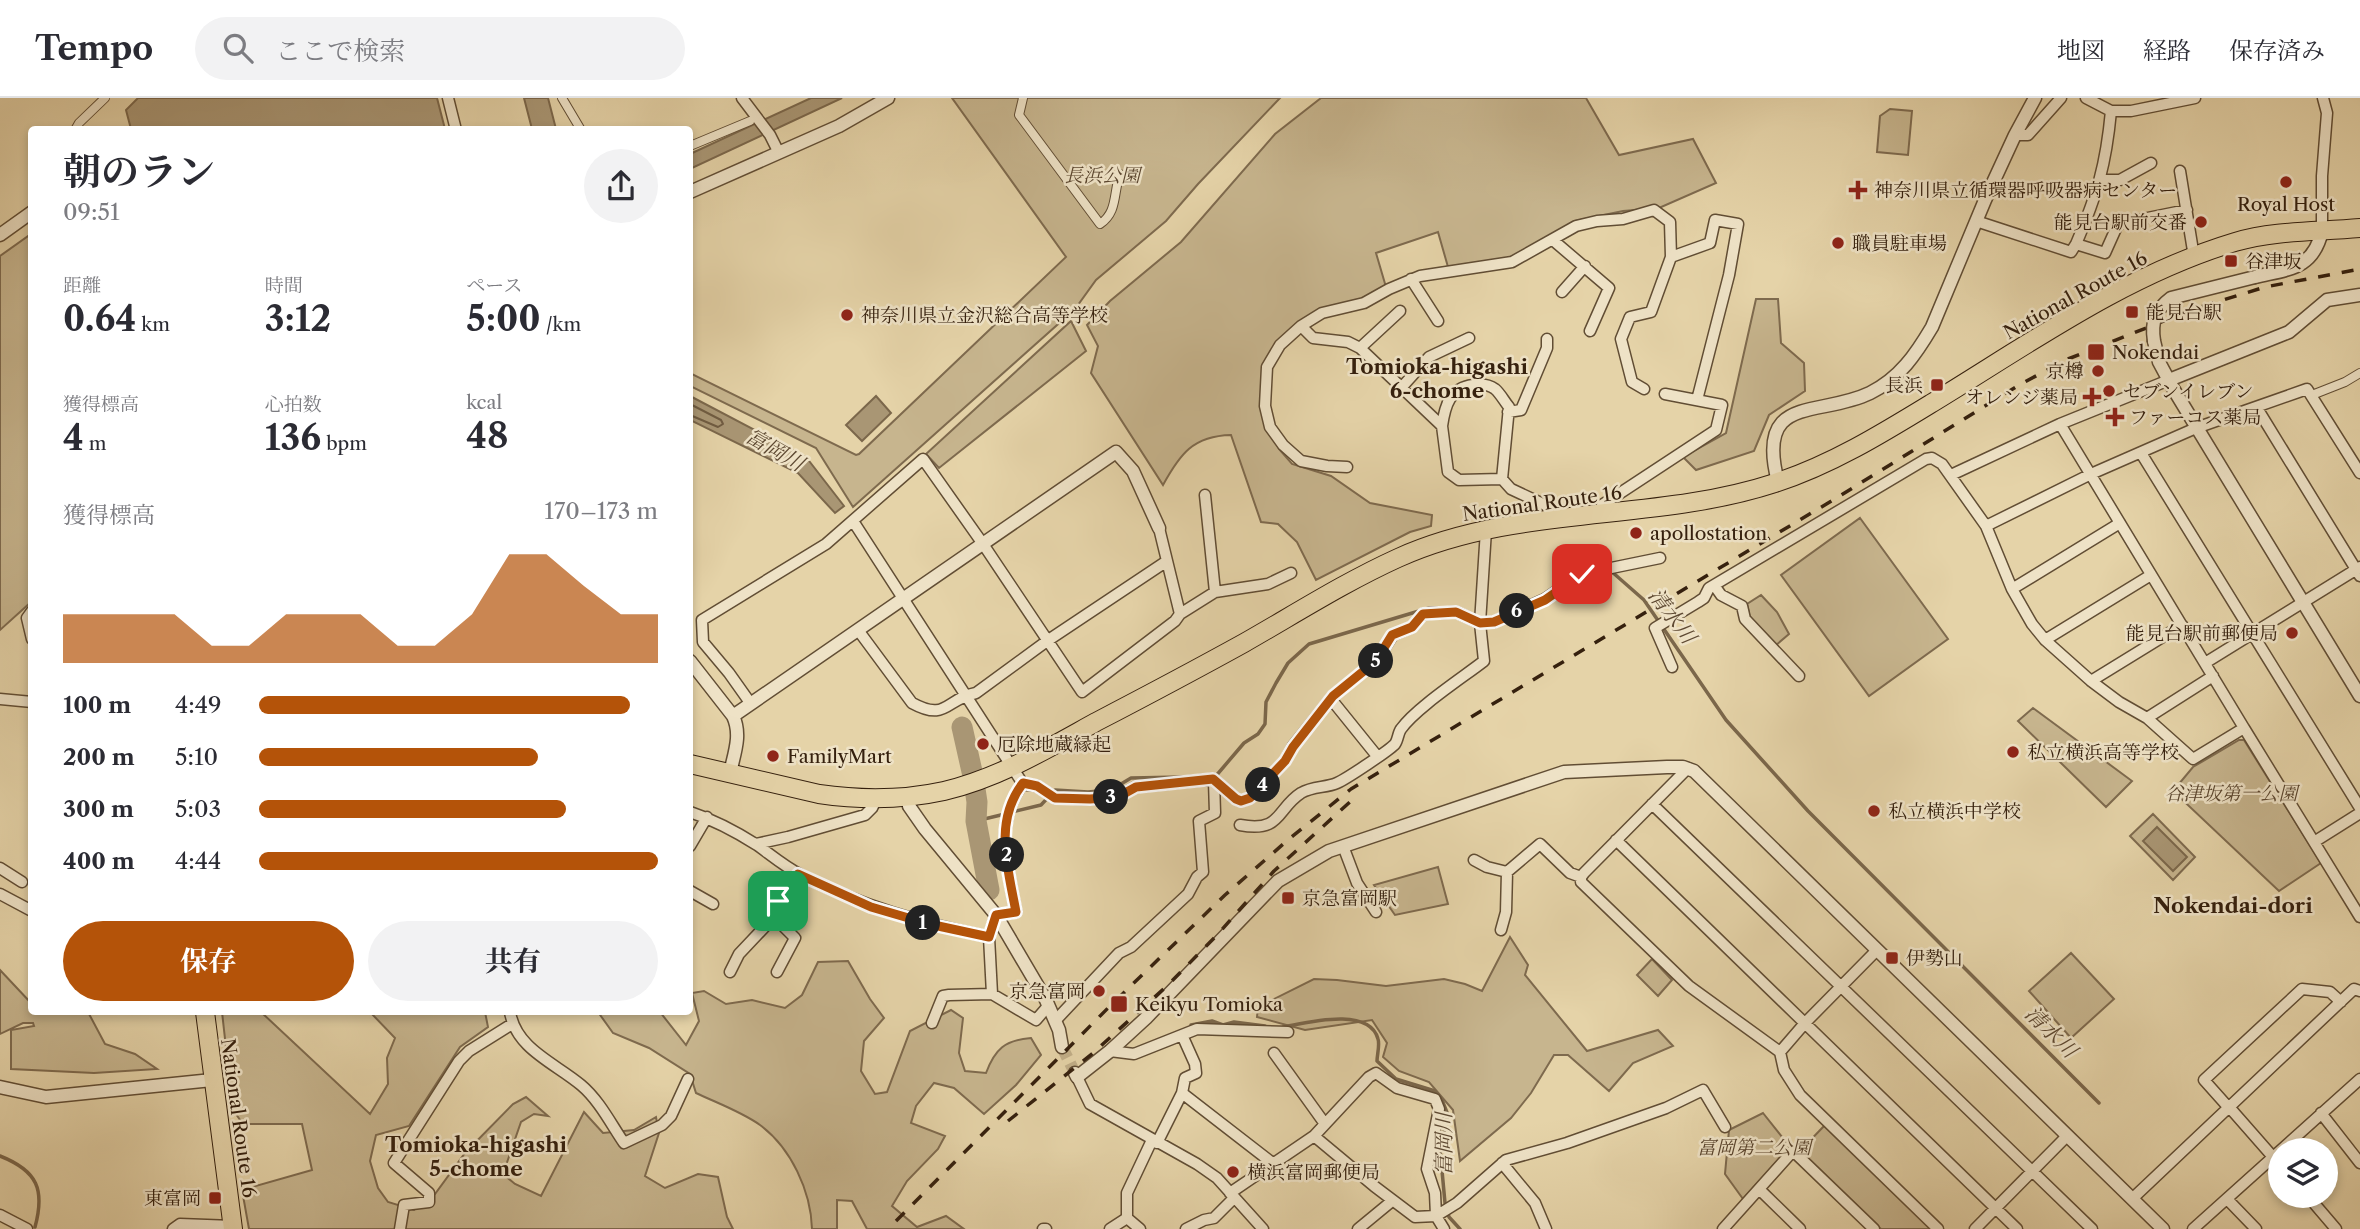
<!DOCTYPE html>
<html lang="ja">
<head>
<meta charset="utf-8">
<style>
  body { margin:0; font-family:"Libre Caslon Text","Noto Serif JP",serif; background:#f2f2f3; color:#2b2b33; height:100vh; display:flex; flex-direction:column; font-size:26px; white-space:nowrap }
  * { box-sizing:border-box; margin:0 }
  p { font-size:23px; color:#7c7c81 }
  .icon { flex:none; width:38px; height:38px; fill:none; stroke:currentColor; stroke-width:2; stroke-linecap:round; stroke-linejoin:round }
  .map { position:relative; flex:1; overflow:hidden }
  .sheet { position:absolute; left:28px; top:28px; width:665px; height:889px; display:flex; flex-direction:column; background:#fff; border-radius:7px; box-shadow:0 4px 10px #0003 }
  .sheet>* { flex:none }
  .controls { position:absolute; left:2268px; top:1040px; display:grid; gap:14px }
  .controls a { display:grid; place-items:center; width:70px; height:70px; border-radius:50%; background:#fff; box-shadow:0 4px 10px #0003; font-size:35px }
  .pin { position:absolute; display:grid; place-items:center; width:60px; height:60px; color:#fff; margin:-30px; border-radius:14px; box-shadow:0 4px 10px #0006 }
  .km { position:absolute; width:35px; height:35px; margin:-18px; border-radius:50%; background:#222; color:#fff; font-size:19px; line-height:35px; text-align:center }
  .round { display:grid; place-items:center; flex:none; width:74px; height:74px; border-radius:37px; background:#f2f2f3 }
  .head { display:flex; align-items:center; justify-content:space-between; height:119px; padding:0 35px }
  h1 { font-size:38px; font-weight:700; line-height:52px }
  .stats { display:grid; grid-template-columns:repeat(3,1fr); gap:10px; height:119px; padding:7px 35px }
  .stats div { display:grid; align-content:center }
  .stats b { font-size:35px; font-weight:700 }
  .stats small { font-size:19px; font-weight:400 }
  .stats p { font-size:19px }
  .chart { height:196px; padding:14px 35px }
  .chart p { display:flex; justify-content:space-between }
  .chart svg { width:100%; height:126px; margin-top:7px; fill:#b45309; opacity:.7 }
  .action { display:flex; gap:14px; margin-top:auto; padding:14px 35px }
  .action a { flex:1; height:80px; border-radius:42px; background:#b45309; color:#fff; font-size:28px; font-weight:700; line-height:80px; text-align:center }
  .action a+a { background:#f2f2f3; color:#2b2b33 }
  ul { padding:0 35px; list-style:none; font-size:23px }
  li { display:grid; grid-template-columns:112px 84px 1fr; align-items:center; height:52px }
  li i { height:18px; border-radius:9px; background:#b45309 }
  header { display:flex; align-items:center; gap:42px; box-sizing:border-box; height:98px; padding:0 35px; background:#fff; border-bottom:2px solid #e1e1e2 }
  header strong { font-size:33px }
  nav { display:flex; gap:38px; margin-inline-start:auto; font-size:24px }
  .search { width:490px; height:63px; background:#f2f2f3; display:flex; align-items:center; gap:18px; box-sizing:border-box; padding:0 24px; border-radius:38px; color:#7c7c81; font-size:26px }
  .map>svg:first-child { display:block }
</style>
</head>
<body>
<header>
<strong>Tempo</strong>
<div class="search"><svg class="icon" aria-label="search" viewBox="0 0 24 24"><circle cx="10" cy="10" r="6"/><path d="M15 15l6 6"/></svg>ここで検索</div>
<nav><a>地図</a><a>経路</a><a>保存済み</a></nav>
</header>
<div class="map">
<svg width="2360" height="1131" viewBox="0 0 2360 1131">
  <rect width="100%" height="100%" fill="#e5d3a8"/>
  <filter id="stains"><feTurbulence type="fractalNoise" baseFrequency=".00286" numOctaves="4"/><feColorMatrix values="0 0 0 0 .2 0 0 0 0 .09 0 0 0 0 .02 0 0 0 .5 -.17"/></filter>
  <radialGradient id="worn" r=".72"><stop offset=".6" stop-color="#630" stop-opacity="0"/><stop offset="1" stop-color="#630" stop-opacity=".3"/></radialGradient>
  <path fill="#c7b58e" stroke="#7e6a4e" stroke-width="2" d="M952,0H1280L1198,86L1166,123L1096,182L1075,211L853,409L816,350L690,288V275L856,357L859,356L1066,159Z
    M1321,0H1586L1619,57L1693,41L1716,85L1659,110L1623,113L1575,123L1512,161L1448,169L1438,134L1376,155L1386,189L1364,202L1321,212L1278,246L1262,309L1279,351L1292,366L1331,378L1370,405L1432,417L1431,428L1410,434L1316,482L1297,444L1278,426L1261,424L1231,337C1193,338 1180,356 1163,387L1091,275L1098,248L1087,227L1110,203L1181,144L1275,36Z
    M1890,11L1912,13L1908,57L1877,54L1880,18Z
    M31,136V504L0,532V158Z
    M1756,201H1778L1781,245L1804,265L1805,293L1769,317L1754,353L1696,372L1683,359L1726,335Z
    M1071,223L1086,253L939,370L926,356Z
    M1860,420L1948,541L1869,598L1781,477Z
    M1761,497L1777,514L1789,536L1775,548L1750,520L1747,506Z
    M2033,610L2132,683L2106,709L2018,623Z
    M2239,642H2244L2321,765L2279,793L2173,693L2193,669Z
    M2153,716L2195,759L2173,782L2130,738Z
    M1438,769L1448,806L1395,817L1374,787Z
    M1510,839L1528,867L1525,877L1587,953L1658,932L1673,948L1633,965L1609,993L1568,957H1554L1531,995L1511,1020L1460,1063L1453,1012L1429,984L1399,973L1383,959L1387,945L1372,922L1305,932L1257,919L1258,909L1314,881L1337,882L1386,888L1444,881L1465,886L1482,893Z
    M2071,855L2114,901L2071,940L2029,893Z
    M1652,861L1672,882L1658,898L1637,877Z
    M848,863L870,901L884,920L864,943L861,973L875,996L887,994L910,933L951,912L963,920L959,955L965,973L986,975C995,951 1005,942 1031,940L1041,957L1016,987L984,1016L954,990L934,985L916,1008L911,1025L945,1038L938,1051L907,1083L892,1108L917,1129L946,1118L964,1131H867L852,1103L837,1102V1131H812C811,1093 791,1050 760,1027C742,1014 717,1005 696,995L690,976L649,950L613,935L598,914H660L686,947L699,923L692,895L704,893L726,906L752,902L785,910L802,897L818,864Z
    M0,872L31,905L32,914H88L105,946L135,956L157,971L94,975L11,971V932L34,928L33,925H23L0,936Z
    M222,914H261L370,1016L388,986L387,960L395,940L370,914H485L488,929L460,949L409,1028L376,1037L370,1063L378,1090L388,1104L414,1112L435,1096L465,1055L513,1006L526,999L548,1018L534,1016L521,1024L503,1076L515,1086L541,1098L584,1014L603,1035L634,1032L656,1019L659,1035L645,1078L665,1090L698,1076L718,1079L727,1119L733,1131H249L242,1092L312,1072L302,1026H243L233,1012Z
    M1763,1015L1790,1049L1743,1101L1725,1076L1729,1032Z
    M1825,1027L1933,1131H1881L1799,1054Z"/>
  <path fill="#a99674" stroke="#7b674b" stroke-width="2" d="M138,0H437L445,31H131L126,12Z
    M524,0H548L556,31H532Z
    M811,0H842L690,71V56Z
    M690,298L806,359L844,408L835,415L798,375L690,322Z
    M876,298L891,315L862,343L846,327Z
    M2157,729L2187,759L2173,773L2143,743Z"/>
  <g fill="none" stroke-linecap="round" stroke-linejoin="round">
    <path stroke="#6f5b41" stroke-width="2" d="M690,306L721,322L723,326L718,329L690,317"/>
    <path stroke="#7b674b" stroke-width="3.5" d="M1583,472L1590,467L1605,468
      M1611,473L1644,502L1726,622L1808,713L2099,1005
      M1215,679L1244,645L1258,636L1265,626L1266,604L1276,585L1288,565L1309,546L1429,510H1438
      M1012,714L1041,707L1055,692L1088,694L1111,692L1131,680L1182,679
      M976,723L1005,716
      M1191,927L1212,923L1223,927L1234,924L1265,928
      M1283,929C1306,925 1369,908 1378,941C1380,947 1377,957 1377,963L1396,981L1435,993L1442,1002L1448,1017L1440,1051L1445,1105L1449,1119L1460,1131
      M0,1058C38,1073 45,1092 35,1129"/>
    <path stroke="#a99674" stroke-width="21" d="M962,629L973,678L977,704L976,723L989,792"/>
    <path stroke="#c2af89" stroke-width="12" stroke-dasharray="12 6" stroke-linecap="butt" d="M1062,949L1075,975"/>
    <g stroke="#614d34" stroke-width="10">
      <path id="pedestrian" d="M562,0L581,32
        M1023,0L1019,17L1100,126C1118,114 1113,95 1120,76
        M75,32L79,25L105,0
        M690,48L750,23
        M2312,297L2345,284L2360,275"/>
    </g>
    <g stroke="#614d34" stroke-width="13">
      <path id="minor" d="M448,0L456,32
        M742,0L770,37L779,55
        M2086,0L2111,13H2131L2195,0
        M2111,13C2106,67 2097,97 2076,146L2105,155L2118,126L2187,112
        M2015,37H2028L2061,0
        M2180,73L2194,159
        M2101,82H2120L2151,65
        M1976,123L2071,154L2076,146
        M2322,133V78L2327,15L2323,0
        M1554,143L1609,190L1590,233
        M1671,159L1710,145L1715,122L1738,126L1729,177L1697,302
        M1411,181L1438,223
        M1562,194L1585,168
        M1301,228L1313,240L1348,244L1360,250L1442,328C1445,307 1450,290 1473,287C1481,286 1488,286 1495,291C1500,295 1504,303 1509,309L1502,381L1511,391L1558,413L1560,421
        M1360,250L1400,213
        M1401,290L1429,259L1469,240
        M2257,310L2360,478
        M1508,314L1521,312L1547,250V241
        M2060,326L2244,630
        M1442,328L1448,374L1459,382L1502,381
        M2141,355L2360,710
        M1347,369L1327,368L1301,363L1283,347L1270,329L1265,308L1267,269L1280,247L1301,228L1322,215L1364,205L1389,191L1420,178L1512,164L1576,128L1597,123L1623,121L1654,112L1670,124L1671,159L1651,214L1630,219L1621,241L1632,284L1644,291
        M1951,377L2060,326L2169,282
        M1205,397L1215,494
        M1601,417L1602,407L1716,332L1722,307L1665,296
        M853,423L1023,686C993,724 1008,770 1016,814L996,817L989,839L992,896
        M1986,428L2091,376L2196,330L2307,291L2360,375
        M1714,487L1721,497L1742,508L1745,521L1799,578
        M2012,491L2120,425
        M32,513L27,520L32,541
        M1180,516L1215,494L1268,486L1291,475
        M858,532L912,605C947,624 945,601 976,595L1047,543L1167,463
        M2045,542L2151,477
        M2205,565L2360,469
        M1672,569L1655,530L1698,504L1704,500L1709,490L1926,361L1932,360L1942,366L1986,428L2012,491L2032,526L2045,542L2091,583L2119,604L2147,620L2193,661L2244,630L2360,819
        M2091,583L2182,527
        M0,601L32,604
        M1331,601L1377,658
        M751,606L729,575L703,544L702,522L826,446L923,361L983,446L1082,594L1175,523L1180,516L1159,430
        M2147,620L2213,578
        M1688,670L1584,775L1581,779V784L1689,888L1780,954L1784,972L1800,997L1938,1131
        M1023,686L1037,688L1055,700L1090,701L1118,699L1135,689L1213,681L1236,701L1241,703L1250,700L1285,663L1293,648L1333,598L1376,563L1393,537L1412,529L1423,516L1456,514L1480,525L1494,524L1545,501L1582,476L1660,460
        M1652,706L2092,1131
        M690,714C714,722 735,733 757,747C771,757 785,769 801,777C861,808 923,825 989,839
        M1240,727C1282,735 1276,711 1301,695C1313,688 1326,690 1337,685C1346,681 1390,652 1395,646C1398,642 1398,635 1401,631C1416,610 1462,580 1484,563L1480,525L1486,432
        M1616,742L2017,1131
        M2314,744L2360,715
        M756,746L788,739L865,717L872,710L877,700
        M690,748L707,719
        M1343,748L1357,785L1376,814
        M1474,762L1487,769L1507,774
        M0,770L22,784
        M690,793L713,806
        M0,796L32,813
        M1501,832L1506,814L1507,774L1540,746L1570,775L1581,779
        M730,874L739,856L774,819
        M777,874L795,840L774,819L778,803L798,776
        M510,914C516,951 555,965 581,987C599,1002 611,1026 624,1045L662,1027L671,1018L688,981
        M1055,923L1119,855L1131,849L1188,796L1197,779L1203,774L1199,723L1215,715L1214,683
        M932,925L943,898L949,897L992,896L1036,922L1048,908
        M1182,937L1195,966L1196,975L1185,980L1182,995L1275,1067
        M1110,953L1134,956L1197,931L1288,934
        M1780,954L1805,925L1877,852
        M1274,955L1325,1026
        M1077,979L1090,1006L1197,1066L1217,1080L1263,1131
        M2229,1010L2204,982L2302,891L2330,894L2341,904
        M2230,1010L2280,1067
        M2321,1015L2360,1065
        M1314,1038L1374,1088L1415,1119L1436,1118L1457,1105L1506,1062L1567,1045L1666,1010L1703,992L1725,1029
        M1157,1045L1182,995
        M1502,1065L1535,1105L1546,1131
        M1759,1091L1800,1131
        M1230,1095L1314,1038L1369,979L1376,975L1397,990L1435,1001L1439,1011L1427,1071L1435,1095L1436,1118L1444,1131
        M2307,1097L2336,1131
        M2133,1100L2354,891L2360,893
        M2227,1101L2256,1131
        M0,1117L27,1131
        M173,1131L180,1126L233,1128
        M400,1131L404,1107L429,1104V1095L394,1065L459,963L469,953L512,926
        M1043,1131H1046
        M1110,1131L1127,1120
        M1140,1131L1127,1120V1095L1152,1042
        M1186,1131L1204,1122L1214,1120L1234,1100
        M1358,1131L1392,1103
        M1723,1131L1793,1053L1874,1131
        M1975,1131L2067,1038
        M2193,1131L2360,981"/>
    </g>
    <g stroke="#614d34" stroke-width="15">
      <path id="tertiary" d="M690,94L839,28L888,0
        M0,137L32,114
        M2255,179C2288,171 2313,172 2322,133
        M2154,243L2159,264L2174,292L2360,598
        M2169,282L2289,234L2327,202L2360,197
        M1778,384C1755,295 1818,320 1870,295C1900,280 1916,256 1932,229L1985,102L2015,37L2035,0
        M690,563L733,618C742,637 734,656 730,675
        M733,618L1116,354L1133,373L1159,430
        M907,699L909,708L925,731L996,817L1046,902L1059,932L1062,949
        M1075,975L1077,979L1110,953L1146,920L1278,783L1329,753L1564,674L1667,669H1683L1694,673L2163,1131
        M0,989L46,999L212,982"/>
    </g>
    <g stroke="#35200e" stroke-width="20">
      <path id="trunk" d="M690,666L819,696C860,702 903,702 944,693C999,680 1047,651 1096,624C1146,598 1195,572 1244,545C1295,516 1345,484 1398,460C1517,406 1653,425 1775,385C1831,367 1883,335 1932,305C2029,246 2125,177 2235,144C2275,132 2319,134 2360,130
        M205,914L233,1131"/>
    </g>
    <use href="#pedestrian" stroke="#eee2c6" stroke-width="8"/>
    <use href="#minor" stroke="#eee2c6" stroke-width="10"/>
    <use href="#tertiary" stroke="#eee2c6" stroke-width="12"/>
    <use href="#trunk" stroke="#e5d3a8" stroke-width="18"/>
    <path stroke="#35200e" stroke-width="3.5" stroke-dasharray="12 12" stroke-linecap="butt" d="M1008,1023L1093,955L1168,887L1218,836L1274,773L1351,703
      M896,1123L1111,907L1225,797L1289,741L1351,691L1838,399L2019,287L2068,261L2194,211L2265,189L2360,171"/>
    <g stroke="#614d34" stroke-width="15" stroke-linecap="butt">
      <path id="tertiary-bridge" d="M2154,243C2151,224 2155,212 2171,200L2255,179"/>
    </g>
    <use href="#tertiary-bridge" stroke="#eee2c6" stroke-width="12"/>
  </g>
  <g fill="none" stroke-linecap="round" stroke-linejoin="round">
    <g stroke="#fff" stroke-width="14">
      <path id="route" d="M778,803L798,776L871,809L929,826L989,839L996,817L1016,814C1008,770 993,724 1023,685L1037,688L1055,700L1090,701L1118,699L1136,689L1213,681L1236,701L1241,703L1250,700L1285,663L1293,649L1333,598L1376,563L1392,537L1412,529L1423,516L1456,514L1480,525L1494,524L1545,502L1582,476"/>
    </g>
    <use href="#route" stroke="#b45309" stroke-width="9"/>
  </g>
  <g fill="#8f2418" stroke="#eee2c6" stroke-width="2.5">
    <circle cx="2286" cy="84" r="7"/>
    <path d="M1854.5 81.5h7v7h7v7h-7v7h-7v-7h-7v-7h7z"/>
    <circle cx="2201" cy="124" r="7"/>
    <circle cx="1838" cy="145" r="7"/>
    <rect x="2224" y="156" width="14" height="14" rx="3.5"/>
    <rect x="2125" y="207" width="14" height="14" rx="3.5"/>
    <circle cx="847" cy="217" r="7"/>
    <rect x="2087" y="245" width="18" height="18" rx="3.5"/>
    <circle cx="2098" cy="273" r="7"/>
    <rect x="1930" y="280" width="14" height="14" rx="3.5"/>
    <circle cx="2109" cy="293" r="7"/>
    <path d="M2088.5 288.5h7v7h7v7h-7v7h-7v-7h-7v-7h7z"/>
    <path d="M2111.5 308.5h7v7h7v7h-7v7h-7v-7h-7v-7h7z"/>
    <circle cx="1636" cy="435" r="7"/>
    <circle cx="2292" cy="535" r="7"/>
    <circle cx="983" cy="646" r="7"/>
    <circle cx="2013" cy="654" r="7"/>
    <circle cx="773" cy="658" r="7"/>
    <circle cx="1874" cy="713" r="7"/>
    <rect x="1281" y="793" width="14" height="14" rx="3.5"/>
    <rect x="1885" y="853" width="14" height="14" rx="3.5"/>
    <circle cx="1099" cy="893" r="7"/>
    <rect x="1110" y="897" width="18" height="18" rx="3.5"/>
    <circle cx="1233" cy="1074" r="7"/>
    <rect x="208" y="1093" width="14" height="14" rx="3.5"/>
  </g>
  <g text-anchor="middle" stroke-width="5" stroke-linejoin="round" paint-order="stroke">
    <g font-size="19" font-style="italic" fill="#5a452e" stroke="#eee2c6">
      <text x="1102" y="84">長浜公園</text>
      <text x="2231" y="702">谷津坂第一公園</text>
      <text x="1754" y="1056">富岡第二公園</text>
    </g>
    <g font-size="19" fill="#35200e" stroke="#eee2c6" text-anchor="start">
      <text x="1874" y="99">神奈川県立循環器呼吸器病センター</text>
      <text x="2286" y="113" text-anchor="middle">Royal Host</text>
      <text x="2187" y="131" text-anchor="end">能見台駅前交番</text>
      <text x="1852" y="152">職員駐車場</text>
      <text x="2245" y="170">谷津坂</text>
      <text x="2146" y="221">能見台駅</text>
      <text x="861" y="224">神奈川県立金沢総合高等学校</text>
      <text x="2112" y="261">Nokendai</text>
      <text x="2084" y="280" text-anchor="end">京樽</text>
      <text x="1923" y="294" text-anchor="end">長浜</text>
      <text x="2123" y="300">セブンイレブン</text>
      <text x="2078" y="306" text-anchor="end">オレンジ薬局</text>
      <text x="2129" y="326">ファーコス薬局</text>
      <text x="1650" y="442">apollostation</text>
      <text x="2278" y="542" text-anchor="end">能見台駅前郵便局</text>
      <text x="997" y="653">厄除地蔵縁起</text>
      <text x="2027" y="661">私立横浜高等学校</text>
      <text x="787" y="665">FamilyMart</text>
      <text x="1888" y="720">私立横浜中学校</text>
      <text x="1302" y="807">京急富岡駅</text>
      <text x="1906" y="867">伊勢山</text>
      <text x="1085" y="900" text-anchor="end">京急富岡</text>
      <text x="1135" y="913">Keikyu Tomioka</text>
      <text x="1247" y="1081">横浜富岡郵便局</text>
      <text x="201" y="1107" text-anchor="end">東富岡</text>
    </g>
    <g font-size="19" fill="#35200e" stroke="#eee2c6">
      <text transform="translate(2075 197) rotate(-29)" y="7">National Route 16</text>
      <text transform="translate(1542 405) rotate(-8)" y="7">National Route 16</text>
      <text transform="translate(239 1020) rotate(82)" y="7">National Route 16</text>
    </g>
    <g font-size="21" font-weight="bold" fill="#35200e" stroke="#eee2c6">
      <text x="1437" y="276">Tomioka-higashi<tspan x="1437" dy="24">6-chome</tspan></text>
      <text x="2233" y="815">Nokendai-dori</text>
      <text x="476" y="1054">Tomioka-higashi<tspan x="476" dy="24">5-chome</tspan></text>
    </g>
    <g font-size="21" font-style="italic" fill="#5e4932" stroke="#eee2c6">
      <text transform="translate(775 352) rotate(30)" y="7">富岡川</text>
      <text transform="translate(1672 518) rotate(53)" y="7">清水川</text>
      <text transform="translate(2051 934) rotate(45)" y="7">清水川</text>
      <text transform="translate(1444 1046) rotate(-90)" y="7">富岡川</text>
    </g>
  </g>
  <rect width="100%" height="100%" filter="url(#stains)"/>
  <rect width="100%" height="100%" fill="url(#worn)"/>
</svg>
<div class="controls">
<a><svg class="icon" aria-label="layers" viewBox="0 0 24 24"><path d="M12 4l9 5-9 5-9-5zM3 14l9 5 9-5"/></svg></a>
</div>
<div class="pin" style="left:778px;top:803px;background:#1e9e55"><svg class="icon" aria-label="arrive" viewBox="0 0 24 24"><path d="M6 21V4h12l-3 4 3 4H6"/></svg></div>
<div class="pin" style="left:1582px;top:476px;background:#d93025"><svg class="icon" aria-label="check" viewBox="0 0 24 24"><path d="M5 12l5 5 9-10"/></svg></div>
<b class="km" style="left:923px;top:825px">1</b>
<b class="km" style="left:1007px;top:757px">2</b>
<b class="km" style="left:1111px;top:699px">3</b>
<b class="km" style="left:1263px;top:687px">4</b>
<b class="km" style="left:1376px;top:563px">5</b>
<b class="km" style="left:1517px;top:513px">6</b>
<section class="sheet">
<div class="head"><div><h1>朝のラン</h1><p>09:51</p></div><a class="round"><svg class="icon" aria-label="share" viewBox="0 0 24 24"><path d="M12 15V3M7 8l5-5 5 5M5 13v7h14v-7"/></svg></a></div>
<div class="stats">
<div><p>距離</p><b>0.64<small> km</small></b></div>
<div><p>時間</p><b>3:12</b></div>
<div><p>ペース</p><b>5:00<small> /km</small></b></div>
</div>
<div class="stats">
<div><p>獲得標高</p><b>4<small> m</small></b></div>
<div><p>心拍数</p><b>136<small> bpm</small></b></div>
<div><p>kcal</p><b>48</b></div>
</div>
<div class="chart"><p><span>獲得標高</span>170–173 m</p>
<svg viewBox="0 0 160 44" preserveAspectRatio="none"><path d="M0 44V27L10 27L20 27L30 27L40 38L50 38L60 27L70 27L80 27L90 38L100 38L110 27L120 6L130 6L140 17L150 27L160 27V44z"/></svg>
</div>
<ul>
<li><b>100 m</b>4:49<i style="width:93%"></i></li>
<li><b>200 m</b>5:10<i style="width:70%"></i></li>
<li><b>300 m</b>5:03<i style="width:77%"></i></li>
<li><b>400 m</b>4:44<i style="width:100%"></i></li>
</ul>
<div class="action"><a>保存</a><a>共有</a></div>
</section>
</div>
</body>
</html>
